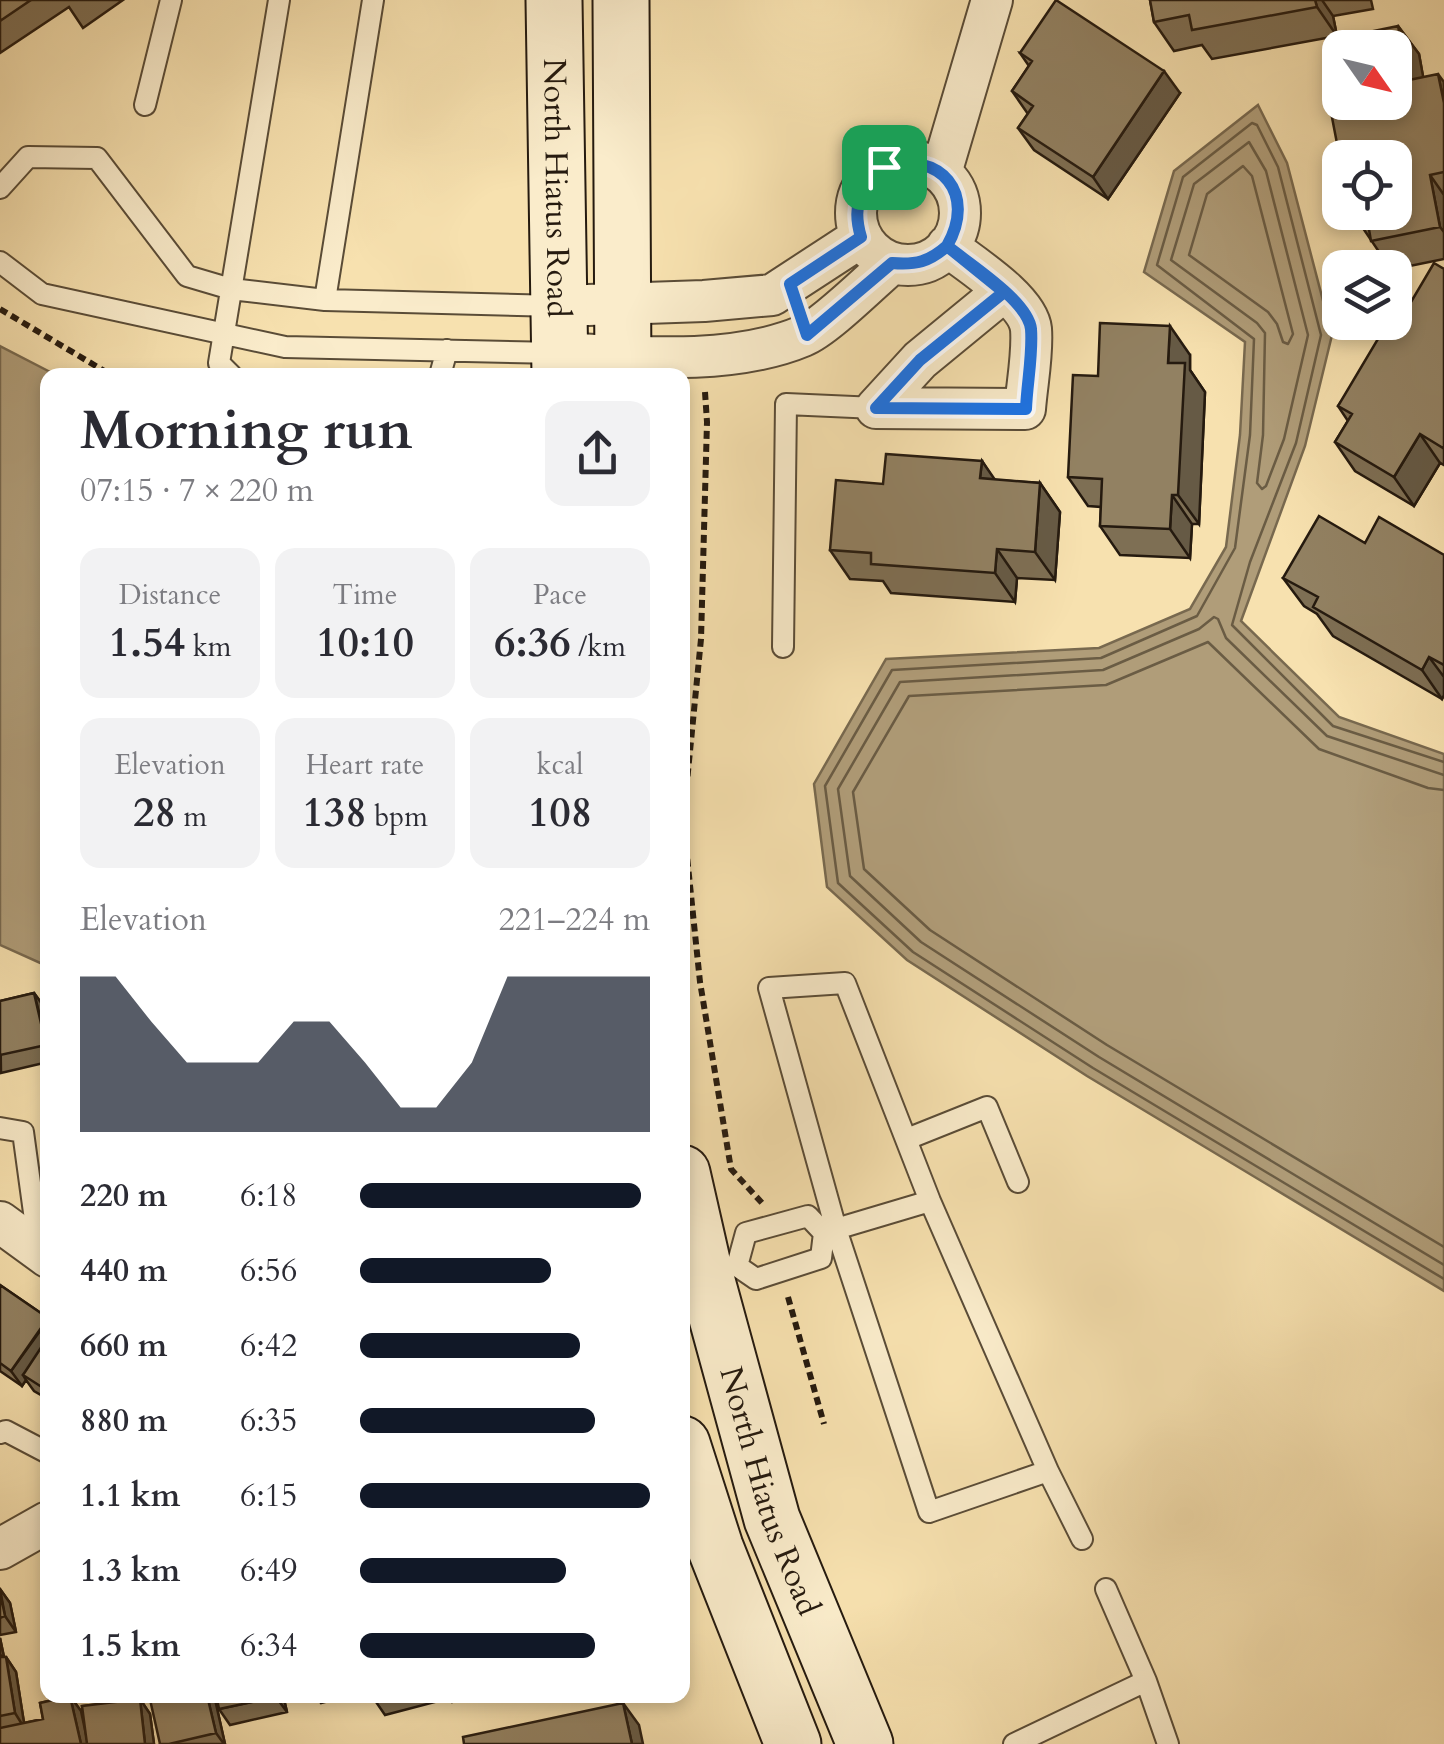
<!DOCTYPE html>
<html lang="en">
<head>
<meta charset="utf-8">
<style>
  body { margin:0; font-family:Cardo,serif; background:#f2f2f3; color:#2b2b33; height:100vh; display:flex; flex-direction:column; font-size:38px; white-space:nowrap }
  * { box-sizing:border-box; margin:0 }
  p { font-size:32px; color:#7c7c81 }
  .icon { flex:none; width:55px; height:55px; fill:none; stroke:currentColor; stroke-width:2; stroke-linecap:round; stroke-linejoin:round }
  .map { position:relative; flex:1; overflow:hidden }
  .panel { position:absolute; left:40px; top:368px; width:650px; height:1335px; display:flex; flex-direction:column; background:#fff; border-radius:20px; box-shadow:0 5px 15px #0003 }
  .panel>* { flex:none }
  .needle { width:65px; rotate:124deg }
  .controls { position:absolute; left:1322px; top:30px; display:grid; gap:20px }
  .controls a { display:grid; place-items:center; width:90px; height:90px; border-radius:20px; background:#fff; box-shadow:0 5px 15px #0003; font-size:50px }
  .pin { position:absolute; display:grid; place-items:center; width:85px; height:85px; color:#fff; margin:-42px; border-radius:20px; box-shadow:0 5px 15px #0006 }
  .round { display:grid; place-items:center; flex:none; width:105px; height:105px; border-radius:20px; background:#f2f2f3 }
  .head { display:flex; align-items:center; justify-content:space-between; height:170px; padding:0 40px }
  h1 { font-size:55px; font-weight:800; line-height:75px }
  .metrics { display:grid; grid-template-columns:repeat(3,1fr); gap:15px; height:170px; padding:10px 40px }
  .metrics div { display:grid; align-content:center; border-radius:20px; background:#f2f2f3; text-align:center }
  .metrics b { font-size:42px; font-weight:800 }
  .metrics small { font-size:28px; font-weight:400 }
  .metrics p { font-size:28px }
  .chart { height:280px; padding:20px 40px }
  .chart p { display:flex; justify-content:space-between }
  .chart svg { width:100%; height:180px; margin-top:10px; fill:#111827; opacity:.7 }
  ul { padding:0 40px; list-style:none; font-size:32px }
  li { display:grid; grid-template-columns:160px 120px 1fr; align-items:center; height:75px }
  li i { height:25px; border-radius:12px; background:#111827 }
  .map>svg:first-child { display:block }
</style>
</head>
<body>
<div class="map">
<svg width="1444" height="1744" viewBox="0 0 1444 1744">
  <rect width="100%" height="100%" fill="#f7e1af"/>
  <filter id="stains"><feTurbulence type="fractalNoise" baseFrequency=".002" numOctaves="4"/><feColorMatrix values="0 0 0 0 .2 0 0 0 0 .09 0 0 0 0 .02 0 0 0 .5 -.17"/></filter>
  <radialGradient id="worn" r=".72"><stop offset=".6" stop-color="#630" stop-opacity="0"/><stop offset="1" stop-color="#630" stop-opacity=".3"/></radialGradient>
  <path fill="#b09d79" stroke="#78694f" stroke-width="2.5" d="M1258,105L1287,163L1332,335L1305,446L1241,621L1339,717L1444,754V1291L1087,1076L907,960L827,887L814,784L886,659L1099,648L1190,609L1226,547L1240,435L1245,342L1144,272L1174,171Z
    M0,346L56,375H48L47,966L0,945Z"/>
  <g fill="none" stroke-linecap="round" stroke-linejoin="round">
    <path stroke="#6a5c44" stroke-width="2.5" d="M1249,142L1266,171L1308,335L1284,439L1266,486L1262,489L1257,483L1263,435L1265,333L1257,323L1171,260L1194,184Z
      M1243,166L1252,176L1293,334L1288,344L1283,342L1277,324L1268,312L1189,255L1207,194Z
      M1444,762L1333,726L1232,625L1250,562L1296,443L1321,335L1278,167L1257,125L1252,123L1183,177L1157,265L1254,339L1250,435L1235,548L1197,616L1101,658L892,670L825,786L838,883L913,952L1093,1068L1444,1279
      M1444,775L1327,736L1226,638L1218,619L1214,617L1199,629L1103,670L900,682L838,789L850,876L921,942L1099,1057L1444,1265
      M1444,790L1428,788L1319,749L1208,642L1106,685L909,696L853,792L864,869L930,930L1107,1045L1444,1247"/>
    <g stroke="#5a4c37" stroke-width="24">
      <path id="service" d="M145,105L171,0
        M0,188L28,157L97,158L187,276L231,289L325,300L557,306
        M0,262L42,294L285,347L558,353
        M325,300L373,0
        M231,375L219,363L279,0
        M440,375L447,350
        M783,647L786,404L876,408
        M0,1128L23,1132L39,1249
        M907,1139L987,1107L1018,1182
        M930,1201L836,1229L769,988L845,983L930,1201L1048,1471
        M826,1233L836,1229L929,1512L1048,1471L1082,1539
        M737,1266L746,1233L808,1216L824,1233
        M737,1266L756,1279L821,1258L824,1233
        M0,1433L6,1431L48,1453
        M1106,1589L1146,1681L1168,1744
        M1014,1744L1146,1681"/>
    </g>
    <g stroke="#5a4c37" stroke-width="44">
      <path id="minor" d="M856 213a52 52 0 1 1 104 0a52 52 0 1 1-104 0Z
        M941,173L992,0
        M947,246C970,264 1028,300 1031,329C1033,354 1027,383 1025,409L876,408L920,360L1004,291
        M559,306L704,301L772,295L861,237
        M560,353C636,357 732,366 803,336C824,328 872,280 892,263
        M0,1222L48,1257
        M0,1549L48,1522"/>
    </g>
    <g stroke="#251a0f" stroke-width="59">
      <g id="secondary">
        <path id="s1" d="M554,0L560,375"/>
        <path d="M621,0L623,375"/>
        <path id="s2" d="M682,1173L705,1274L772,1519L865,1744"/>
        <path d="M682,1444L715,1547L793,1744"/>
      </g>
    </g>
    <path stroke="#251a0f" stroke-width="6" stroke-dasharray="8 5" stroke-linecap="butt" d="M0,309L111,375
      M705,392L707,422L701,639L685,802V837L700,982L731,1169L762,1203
      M788,1297L824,1424"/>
    <use href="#service" stroke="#faeccb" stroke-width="20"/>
    <use href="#minor" stroke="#faeccb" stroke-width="40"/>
    <use href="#secondary" stroke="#faeccb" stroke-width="55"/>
  </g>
  <path fill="#7e6f54" stroke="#251a0f" stroke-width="2.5" d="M0,0H123L83,28L69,7L0,53Z
    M1150,0H1371L1373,9L1333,16L1337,36L1212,59L1202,45L1174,51L1154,22Z
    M1398,26L1419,54L1423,77L1444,82V259L1395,269V268H1390L1352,212H1395L1338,78Z
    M1020,53L1180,93L1108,199L1034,150L1018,128L1028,114L1012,91L1029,66Z
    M1444,269V465L1440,463L1414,506L1355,471L1335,442L1348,421L1338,406L1411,302Z
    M1190,355V370L1205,392L1199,524H1192L1190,558L1120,555L1100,526L1101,507L1088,506L1068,477L1098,376Z
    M982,461L994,480L1040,483L1060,512L1055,580L1017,578L1015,602L891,593L883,581L850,579L830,550L883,484Z
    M1365,543L1444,555V695L1442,699L1333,636L1317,614L1304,606L1283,578Z
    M34,993L45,1008L48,1019V1062L1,1073L0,1001Z
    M0,1285L48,1318V1399L34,1391L26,1380L22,1386L0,1371Z
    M0,1589L10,1603L16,1632L0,1635Z
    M0,1638L4,1657H6L16,1672L24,1723L43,1719L40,1703L70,1696L81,1711L85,1729L82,1706L140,1699L150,1714L154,1744H0Z
    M214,1695L225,1744H160Z
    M283,1695L287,1712L230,1725L219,1709Z
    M315,1695H351L321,1703Z
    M373,1695H437L439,1701L385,1715L374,1699Z
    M447,1695H480L452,1702Z"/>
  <path fill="#665a45" stroke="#251a0f" stroke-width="2.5" d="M1315,0H1322L1333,16L1337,36L1317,7Z
    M1398,26L1419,54L1429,109L1409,80Z
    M1164,71L1180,93L1108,199L1093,177Z
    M1438,74L1444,82V103Z
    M1430,175L1444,195V232L1440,227Z
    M1170,326L1190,355V370L1205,392L1199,524L1178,495L1168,363Z
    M1420,434L1440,463L1414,506L1394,477Z
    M982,461L1002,490L980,478Z
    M1040,483L1060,512L1055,580L1035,552Z
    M1172,495L1192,524L1190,558L1170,529Z
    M997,549L1017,578L1015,602L995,573Z
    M1429,657L1444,677V695L1442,699L1422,670Z
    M34,993L45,1008L48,1019V1047Z
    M48,1320V1350L23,1375L26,1380L22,1386L11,1371Z
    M0,1589L10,1603L16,1632L5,1616Z
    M0,1638L5,1662L0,1654Z
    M6,1657L16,1672L25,1729L15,1713Z
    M207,1695H214L225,1744H224L216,1733Z
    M276,1695H283L287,1712L276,1697Z
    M70,1696L81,1711L88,1744H81Z
    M140,1699L150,1714L154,1744H145Z
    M623,1703L639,1725L643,1744H632Z"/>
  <path fill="#928162" stroke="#251a0f" stroke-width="2.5" fill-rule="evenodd" d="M0,0H31L0,21Z
    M1056,0L1164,71L1093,177L1018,128L1033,106L1012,91L1032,61L1020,53Z
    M1150,0H1315L1317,7L1192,30L1189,15L1154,22Z
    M1398,26L1409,80L1438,74L1444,103V172L1430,175L1440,227L1371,241L1366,212H1395V158H1340V159L1325,81L1338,78L1330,40ZM1340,48H1395V102H1340Z
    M1434,263L1444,269V446L1443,448L1420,434L1394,477L1335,442L1352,414L1338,406L1388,322H1395V310L1403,297L1411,302Z
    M1100,323L1170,326L1168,363H1185L1178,495H1172L1170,529L1100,526L1102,479L1068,477L1073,375L1098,376Z
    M886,454L982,461L980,478L1040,483L1035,552L997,549L995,573L871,564V553L830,550L836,480L883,484Z
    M1319,516L1365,543L1379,517L1444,555V665L1429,657L1422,670L1313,607L1318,597L1283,578Z
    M34,993L46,1045L0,1055V1001Z
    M0,1285L48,1318L11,1371L0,1363Z
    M48,1337V1391L23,1375Z
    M0,1592L5,1616L0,1618Z
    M0,1657H6L15,1713L0,1716Z
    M149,1695H207L216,1733L169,1744H160Z
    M216,1695H276V1697L219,1709Z
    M373,1695H392L374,1699Z
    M70,1696L81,1744H0V1728L43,1719L40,1703Z
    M140,1699L145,1744H87L82,1706Z
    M623,1703L632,1744H464L463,1737Z"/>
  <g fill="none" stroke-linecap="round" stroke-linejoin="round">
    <g stroke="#fff" stroke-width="20">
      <path id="route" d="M884,167C859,187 852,207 861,237L790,284L807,335L892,263C916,265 929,262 947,246L1004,292L920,360L876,408L1026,409C1027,383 1033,354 1031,329C1028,301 969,264 947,246C977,194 941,150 884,167"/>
    </g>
    <use href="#route" stroke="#1a73e8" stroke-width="12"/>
  </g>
  <g text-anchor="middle" stroke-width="10" stroke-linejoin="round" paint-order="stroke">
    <g font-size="32" fill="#251a0f" stroke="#faeccb">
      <text dy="11" stroke="none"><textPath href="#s1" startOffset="188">North Hiatus Road</textPath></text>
      <text dy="11" stroke="none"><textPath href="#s2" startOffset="330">North Hiatus Road</textPath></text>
    </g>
  </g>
  <rect width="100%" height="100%" filter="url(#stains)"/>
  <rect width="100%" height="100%" fill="url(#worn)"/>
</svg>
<div class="controls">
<a><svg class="needle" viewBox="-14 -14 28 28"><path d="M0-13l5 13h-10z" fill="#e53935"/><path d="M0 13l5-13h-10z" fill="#7c7c81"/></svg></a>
<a><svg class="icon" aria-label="locate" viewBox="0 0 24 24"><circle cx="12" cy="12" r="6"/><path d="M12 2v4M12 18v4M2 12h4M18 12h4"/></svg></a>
<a><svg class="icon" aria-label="layers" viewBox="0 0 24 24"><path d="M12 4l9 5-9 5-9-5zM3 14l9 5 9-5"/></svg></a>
</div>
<div class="pin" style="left:884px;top:167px;background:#1e9e55"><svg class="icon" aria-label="arrive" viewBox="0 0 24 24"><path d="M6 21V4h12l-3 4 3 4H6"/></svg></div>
<section class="panel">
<div class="head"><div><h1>Morning run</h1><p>07:15 · 7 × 220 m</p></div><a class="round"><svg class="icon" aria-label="share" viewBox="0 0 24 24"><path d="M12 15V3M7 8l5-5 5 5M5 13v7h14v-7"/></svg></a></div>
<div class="metrics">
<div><p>Distance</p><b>1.54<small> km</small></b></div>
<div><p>Time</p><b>10:10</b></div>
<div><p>Pace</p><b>6:36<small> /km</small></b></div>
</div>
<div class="metrics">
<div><p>Elevation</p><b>28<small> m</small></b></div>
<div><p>Heart rate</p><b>138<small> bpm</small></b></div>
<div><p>kcal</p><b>108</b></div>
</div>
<div class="chart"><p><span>Elevation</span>221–224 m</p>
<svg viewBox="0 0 160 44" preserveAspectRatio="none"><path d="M0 44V6L10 6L20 17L30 27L40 27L50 27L60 17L70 17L80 27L90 38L100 38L110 27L120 6L130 6L140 6L150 6L160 6V44z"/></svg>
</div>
<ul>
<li><b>220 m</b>6:18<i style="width:97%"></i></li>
<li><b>440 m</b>6:56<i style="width:66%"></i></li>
<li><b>660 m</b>6:42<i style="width:76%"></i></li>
<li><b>880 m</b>6:35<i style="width:81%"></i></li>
<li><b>1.1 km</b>6:15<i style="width:100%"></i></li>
<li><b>1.3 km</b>6:49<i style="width:71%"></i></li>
<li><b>1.5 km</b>6:34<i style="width:81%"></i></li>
</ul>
</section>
</div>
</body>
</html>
